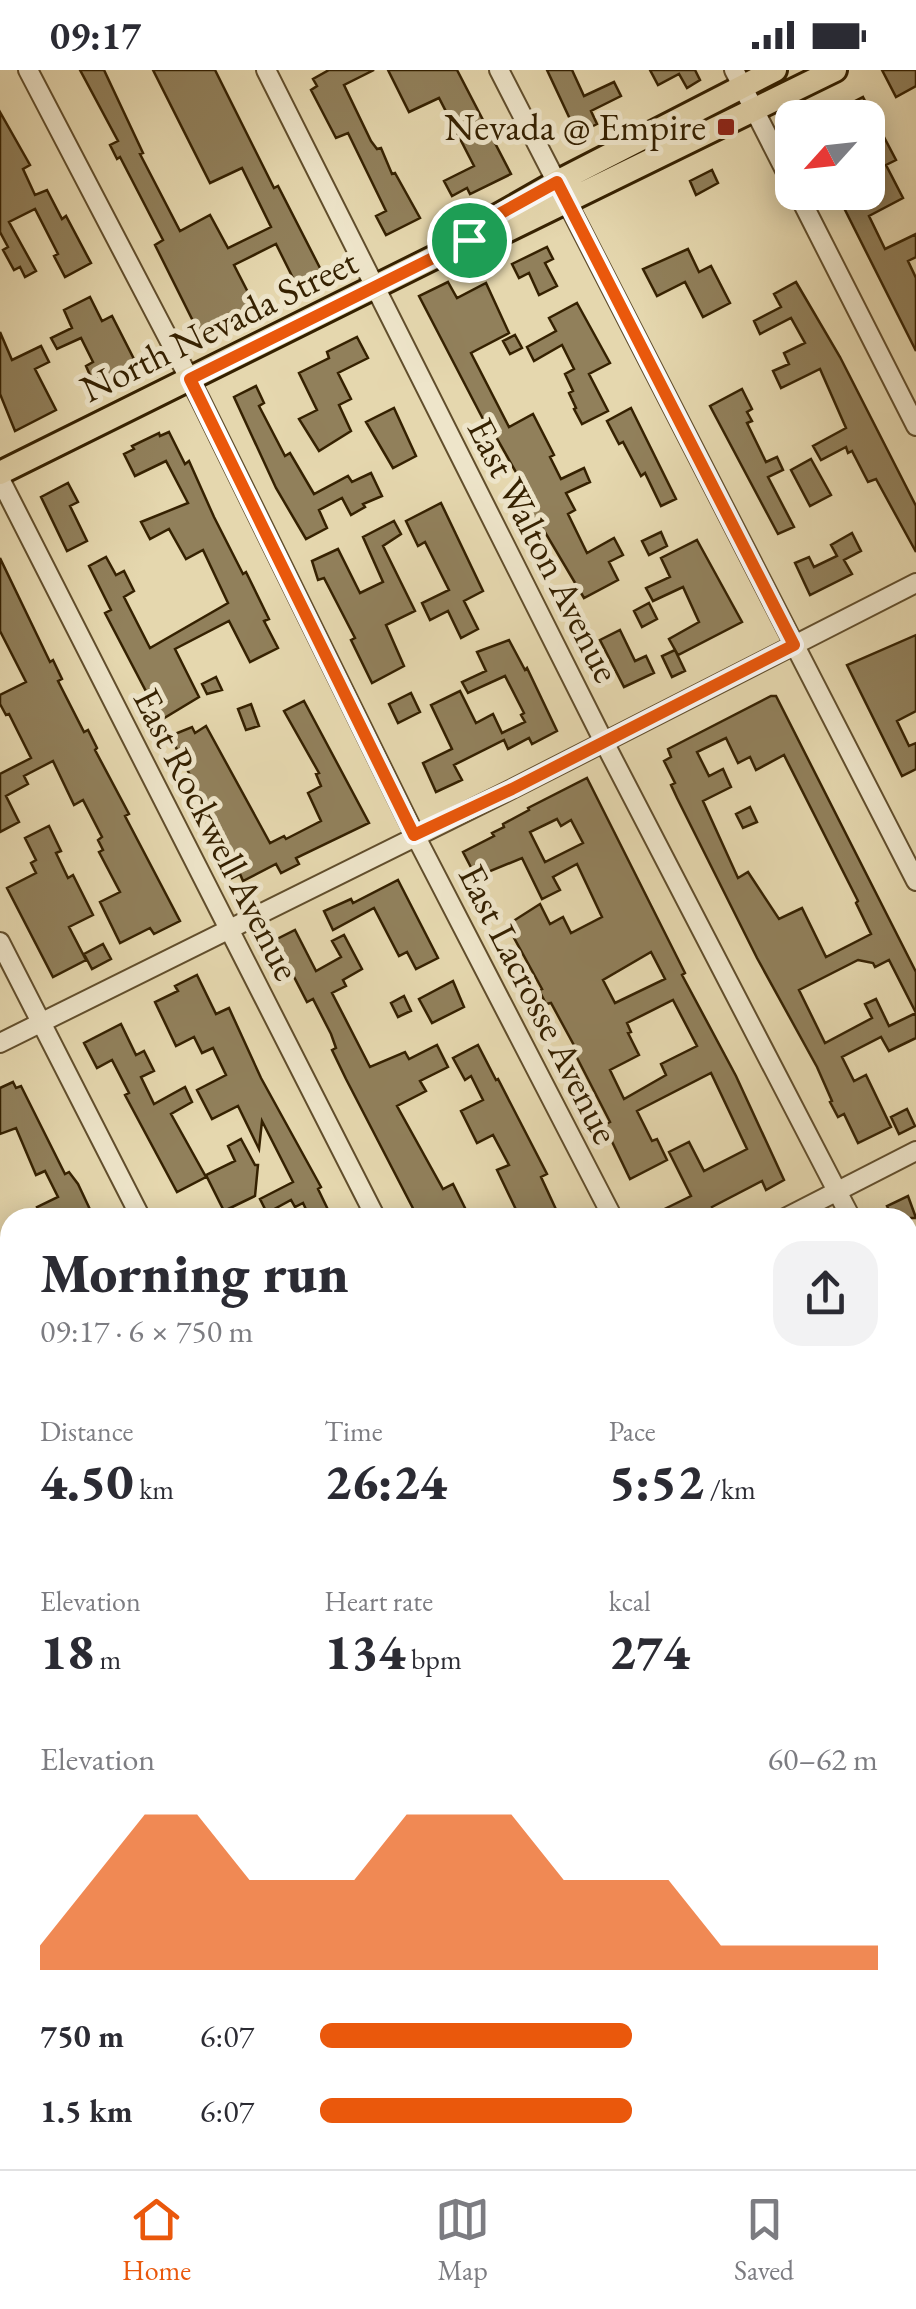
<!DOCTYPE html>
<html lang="en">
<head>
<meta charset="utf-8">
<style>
  body { margin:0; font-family:"EB Garamond",serif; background:#f2f2f3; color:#2b2b33; height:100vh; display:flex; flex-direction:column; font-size:38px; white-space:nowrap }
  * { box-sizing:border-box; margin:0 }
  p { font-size:32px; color:#7c7c81 }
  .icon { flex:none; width:55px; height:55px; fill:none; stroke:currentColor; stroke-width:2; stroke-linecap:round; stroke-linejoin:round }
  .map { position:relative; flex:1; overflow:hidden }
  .details { position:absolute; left:0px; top:1138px; width:918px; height:962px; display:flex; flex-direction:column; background:#fff; border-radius:30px 30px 0 0; box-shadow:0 5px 25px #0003 }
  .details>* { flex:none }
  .needle { width:65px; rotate:243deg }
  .fabs { position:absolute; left:775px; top:30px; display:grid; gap:20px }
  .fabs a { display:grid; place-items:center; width:110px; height:110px; border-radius:20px; background:#fff; box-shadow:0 5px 25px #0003; font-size:50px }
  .pin { position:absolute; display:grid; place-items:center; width:85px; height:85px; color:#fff; margin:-42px; border:5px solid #fff; border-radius:50%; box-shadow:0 2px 10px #0007 }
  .round { display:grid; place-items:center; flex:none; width:105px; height:105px; border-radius:30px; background:#f2f2f3 }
  .overview { display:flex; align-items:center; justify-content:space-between; height:170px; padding:0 40px }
  h1 { font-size:55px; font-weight:800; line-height:75px }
  .figures { display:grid; grid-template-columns:repeat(3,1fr); gap:15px; height:170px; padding:10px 40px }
  .figures div { display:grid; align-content:center }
  .figures b { font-size:50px; font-weight:800 }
  .figures small { font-size:28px; font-weight:400 }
  .figures p { font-size:28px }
  .chart { height:280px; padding:20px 40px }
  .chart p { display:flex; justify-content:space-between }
  .chart svg { width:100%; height:180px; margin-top:10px; fill:#ea580c; opacity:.7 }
  ul { padding:0 40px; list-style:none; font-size:32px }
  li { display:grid; grid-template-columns:160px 120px 1fr; align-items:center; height:75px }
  li i { height:25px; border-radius:12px; background:#ea580c }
  .status { display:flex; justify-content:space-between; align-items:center; height:70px; padding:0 50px; background:#fff; direction:ltr }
  .status svg { height:28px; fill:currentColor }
  .tabs { display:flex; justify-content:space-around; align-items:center; height:140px; border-top:2px solid #e1e1e2; background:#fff; font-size:28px; color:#7c7c81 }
  .tabs a { display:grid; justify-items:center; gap:5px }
  .tabs .selected { color:#ea580c }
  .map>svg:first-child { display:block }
</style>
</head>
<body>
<div class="status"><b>09:17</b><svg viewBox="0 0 49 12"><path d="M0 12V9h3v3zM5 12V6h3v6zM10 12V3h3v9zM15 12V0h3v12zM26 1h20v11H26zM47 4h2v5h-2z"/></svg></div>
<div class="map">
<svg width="916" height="2099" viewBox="0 0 916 2099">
  <rect width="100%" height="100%" fill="#e5d7ae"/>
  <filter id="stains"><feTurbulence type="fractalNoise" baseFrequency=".002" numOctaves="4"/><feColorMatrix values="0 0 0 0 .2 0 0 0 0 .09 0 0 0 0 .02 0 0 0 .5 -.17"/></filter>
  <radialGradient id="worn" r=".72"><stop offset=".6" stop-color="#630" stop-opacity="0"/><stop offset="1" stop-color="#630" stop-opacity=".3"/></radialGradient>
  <path fill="#91805b" stroke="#352101" stroke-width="2.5" fill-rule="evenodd" d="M80,0H104L143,83L140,84L180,161L210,145L228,178L271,157L242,98L210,113L153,0H215L274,118L278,116L321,200L296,214L276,174L234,195L255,236L243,242L244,245L201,267L155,175L163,170L120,87L117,89L110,75L118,71Z
    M329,0H374L344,15L371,71L377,79L381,78L392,104L395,103L420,148L386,165L376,146L386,141L348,63L336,68L311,20L317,16L313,9Z
    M388,0H457L511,104L470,124L467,118L452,126L444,111L474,96L439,28L409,42Z
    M547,0H572L584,26L614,12L621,26L591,41L597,54L577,64Z
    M650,0H695L700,10L687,18L679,4L658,15Z
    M882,0H916V16L896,27Z
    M863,27L896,90L886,95L903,128L869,146L885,179L916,164V187L908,191L916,208V281L836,122H868V48H822Z
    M0,42L30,95L23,99L35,125L47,120L62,149L66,146L91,193L65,207L54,186L58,184L35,139L9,152L36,201L25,207L20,197L14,200L3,180L8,177L0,162Z
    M712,100L718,113L696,125L690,111Z
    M547,177L553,189L545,193L557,216L539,225L529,203L519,208L512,194Z
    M688,179L699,202L711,196L730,233L703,247L685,212L657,226L643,199Z
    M448,212L457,228L486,213L509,263L471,283L509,357L533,344L554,385L550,387L561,409L584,398L590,412L566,423L575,440L568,444L587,483L614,468L623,485L609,492L618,510L584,528L542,457L538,460L535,453L532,455L526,443L528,434L519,415L522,413L486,349L484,351L419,226Z
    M796,212L840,287L916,436V482L876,409L868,412L852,381L848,383L846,377L821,390L813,376L846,358L820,299L781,318L773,301L789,294L784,283L805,273L791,248L760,264L754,251L781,237L774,224Z
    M90,227L102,251L112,246L138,297L109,310L107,305L93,312L86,296L93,292L81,268L57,279L51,268L72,258L64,240Z
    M577,233L610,293L589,304L608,341L582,354L574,339L576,338L569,323L573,321L565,304L574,299L562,275L534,291L527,277L556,261L549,248Z
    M0,262L12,290L41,276L49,292L35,299L56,340L15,361L0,324Z
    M515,265L522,278L510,284L503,271Z
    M357,267L368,288L338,303L351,329L339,335L351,361L319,381L299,349L317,340L299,303L329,288L327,282Z
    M256,316L264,333L259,336L285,386L290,383L314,424L348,406L352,412L371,403L382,426L363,434L365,437L351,445L342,428L319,440L327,458L306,469L276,418L234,327Z
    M742,319L752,339L747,342L752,351L747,353L766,392L777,387L783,400L768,407L794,457L778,464L710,336Z
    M394,338L416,386L393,398L366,352Z
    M631,338L676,429L661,436L645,403L641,406L623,372L619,374L607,351Z
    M169,362L185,394L189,391L214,447L243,504L246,502L269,549L264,551L278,578L250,592L229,551L175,579L199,627L161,650L105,543L111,540L89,496L106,487L116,505L124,501L134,521L124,527L150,578L228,533L203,480L186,489L169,459L150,469L141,452L188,433L166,391L135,406L124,384L134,379L132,376L159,363L160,366Z
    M811,389L831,425L810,436L791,400Z
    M68,413L78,432L70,436L87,471L67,481L41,427Z
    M441,433L483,521L464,531L478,559L461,568L448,541L430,550L422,533L449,520L425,472L418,476L406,451Z
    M394,451L401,464L383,476L415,541L386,555L404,596L372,613L351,570L355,568L324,508L318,510L312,491L338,479L360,523L383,512L363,467Z
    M661,462L667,476L649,485L642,471Z
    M852,463L861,481L844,490L852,504L810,525L795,493L809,487L814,497L837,486L831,475Z
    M697,470L742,552L678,585L669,569L699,552L683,517L653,531L646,518L670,507L661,488Z
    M0,488L50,592L53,590L62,609L58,611L84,662L88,660L97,678L95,680L129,744L125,746L180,851L154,864L150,858L120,873L100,832L120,822L99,782L103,780L98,770L102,767L83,730L74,735L53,691L24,706L28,714L6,726L19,752L0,762V704L31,688L9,644L6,645L0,634V625L26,612L0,561Z
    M649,533L657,549L642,557L634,541Z
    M620,560L635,591L646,586L654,603L624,617L600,570Z
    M916,565V641L897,651L909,676L916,673V699L902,706L847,595Z
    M509,570L525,600L527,598L557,661L532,674L529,668L508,679L504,670L454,695L462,710L436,722L423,693L452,679L431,635L460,621L476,653L493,644L502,663L525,652L521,645L524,643L505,606L468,623L462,612L486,601L477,582Z
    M675,580L685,601L672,607L662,586Z
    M216,607L222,620L207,624L202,614Z
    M411,623L420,642L398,653L389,634Z
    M771,626H776L916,902V968L889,981L881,967L842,987L854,1011L866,1005L891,1057L858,1073L844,1044L838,1047L830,1032L832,1031L817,997L757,888L677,728L671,715L675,713L664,691L671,687L668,679ZM726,668L738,693L750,687L756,700L784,685L858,831L856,833L871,864L826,887L802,838L779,849L748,802L738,808L703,731L731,717L723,699L709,706L697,682ZM858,890L873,893L875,897L889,890L916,943L889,956L876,929L865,934L872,948L825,973L799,920Z
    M304,631L369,753L296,788L299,794L281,803L276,794L243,811L240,804L232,808L226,795L234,791L170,666L192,657L195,663L206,656L270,773L284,766L286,769L321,751L308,723L321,716L316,704L319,703L284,641Z
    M251,634L259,656L246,660L238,639Z
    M587,708L685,903L682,905L736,1006L784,1110L766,1120L762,1111L712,1137L717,1148H646L691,1126L669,1082L689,1072L704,1101L747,1079L711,1003L637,1041L652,1071L657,1069L667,1090L630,1109L604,1055L610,1052L573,980L576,979L551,933L546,934L539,920L542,919L507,855L540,834L550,854L563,847L571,863L602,847L577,794L553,807L560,820L542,829L522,788L476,807L463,782L494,766L492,763L504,757L503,754L529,740L528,738ZM557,749L561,756L571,750L583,773L545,792L530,762ZM651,882L665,909L615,933L603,910ZM673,930L697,976L661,994L666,1005L624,1029L610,1000L639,985L628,963L631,962L627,953Z
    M750,737L757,752L743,758L736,744Z
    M49,756L61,781L56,783L68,808L73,805L93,845L69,857L86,890L53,907L7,818L36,803L31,793L36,790L25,768Z
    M398,810L438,888L416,899L407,882L399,886L374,838L333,860L324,841L351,829L353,833Z
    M295,860L316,901L341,887L332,871L344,865L362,899L343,910L346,916L332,923L370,997L405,982L409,989L437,975L448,997L420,1011L426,1021L397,1036L443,1119L453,1114L470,1148H418L346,1009L332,980L336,978L331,964L313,929L307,932L275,870Z
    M103,874L111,889L92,899L84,884Z
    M197,905L216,944L229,938L261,1008L321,1117L318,1119L332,1148H310L303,1133L295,1137L291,1130L267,1143L260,1129L293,1112L262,1051L259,1079L238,1036L212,1049L197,1020L226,1005L213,978L202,983L194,967L176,976L155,932L178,921L175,916Z
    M453,911L464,937L432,953L419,929Z
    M404,926L411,941L398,947L391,933Z
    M121,954L136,985L144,981L154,1001L141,1007L154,1034L185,1017L192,1032L171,1044L206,1107L177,1122L125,1025L129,1023L112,990L97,998L84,973Z
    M478,975L496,1010L498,1009L547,1104L541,1107L560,1148H520L497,1100L509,1095L493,1065L477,1073L461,1041L483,1030L471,1006L465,1010L453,988Z
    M13,1012L16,1018L21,1016L65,1104L69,1102L78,1114L94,1148H42L37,1137L58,1127L45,1101L36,1105L16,1058L0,1064V1018Z
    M907,1039L915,1056L899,1064L891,1047Z
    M241,1069L255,1095H258L255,1126L224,1141L206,1105L235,1091L228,1076Z
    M908,1126L916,1148H893L887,1136Z"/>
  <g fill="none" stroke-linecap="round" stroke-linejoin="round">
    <g stroke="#614e2c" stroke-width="22">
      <path id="minor" d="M28,0L200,329L415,765L613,1148
        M266,0L604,672L851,1148
        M499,0L916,811
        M734,0L792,114
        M797,122L916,356
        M0,409L376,1148
        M0,872L141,1148
        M0,973L512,719L916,513
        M785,1148L916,1081
        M908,1259L916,1276
        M0,1337L10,1356
        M0,1542L10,1537
        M908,1653L916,1649
        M908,1727L916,1744
        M0,1802L10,1822
        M144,2090L148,2099
        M382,2090L387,2099
        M619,2090L623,2099
        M854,2090L859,2099
        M28,2099L46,2090"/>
    </g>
    <g stroke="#352101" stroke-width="28">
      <path id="major" d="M469,170L498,165L835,0
        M0,403L469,170L492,149L557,112L775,0"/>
    </g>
    <use href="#minor" stroke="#eee5ca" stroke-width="18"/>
    <use href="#major" stroke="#e5d7ae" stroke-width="22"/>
  </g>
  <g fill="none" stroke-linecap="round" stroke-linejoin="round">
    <g stroke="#fff" stroke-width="20">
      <path id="route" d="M557,112L794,575L512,719L414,765L190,309L469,170L492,148Z"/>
    </g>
    <use href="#route" stroke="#ea580c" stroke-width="12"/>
  </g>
  <rect fill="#8f2418" stroke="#eee5ca" stroke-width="4" x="716" y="47" width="20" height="20" rx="5"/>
  <g text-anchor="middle" stroke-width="10" stroke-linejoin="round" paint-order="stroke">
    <g font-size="38" fill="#352101" stroke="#eee5ca" text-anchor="end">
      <text x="706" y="70">Nevada @ Empire</text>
    </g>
    <g font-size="38" fill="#352101" stroke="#eee5ca">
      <text transform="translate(219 255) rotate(-26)" y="13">North Nevada Street</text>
      <text transform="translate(544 480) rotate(63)" y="13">East Walton Avenue</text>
      <text transform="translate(217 764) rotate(63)" y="13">East Rockwell Avenue</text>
      <text transform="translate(539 934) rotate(63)" y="13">East Lacrosse Avenue</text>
    </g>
  </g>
  <rect width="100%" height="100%" filter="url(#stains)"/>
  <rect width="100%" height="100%" fill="url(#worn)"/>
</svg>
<div class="fabs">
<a><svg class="needle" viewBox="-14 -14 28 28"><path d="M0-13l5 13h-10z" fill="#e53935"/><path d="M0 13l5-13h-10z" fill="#7c7c81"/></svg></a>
</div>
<div class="pin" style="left:469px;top:170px;background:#1e9e55"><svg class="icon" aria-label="arrive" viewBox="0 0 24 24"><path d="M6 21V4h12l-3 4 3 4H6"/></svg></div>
<section class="details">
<div class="overview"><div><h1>Morning run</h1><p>09:17 · 6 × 750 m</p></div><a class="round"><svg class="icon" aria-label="share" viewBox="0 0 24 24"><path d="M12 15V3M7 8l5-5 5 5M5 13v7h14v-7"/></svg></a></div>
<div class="figures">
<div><p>Distance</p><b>4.50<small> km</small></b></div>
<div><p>Time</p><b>26:24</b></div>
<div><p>Pace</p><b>5:52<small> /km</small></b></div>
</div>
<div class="figures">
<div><p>Elevation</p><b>18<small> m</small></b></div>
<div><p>Heart rate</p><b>134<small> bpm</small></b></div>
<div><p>kcal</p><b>274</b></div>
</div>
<div class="chart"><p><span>Elevation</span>60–62 m</p>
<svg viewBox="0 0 160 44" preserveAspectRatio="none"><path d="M0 44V38L10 22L20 6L30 6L40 22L50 22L60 22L70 6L80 6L90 6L100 22L110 22L120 22L130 38L140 38L150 38L160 38V44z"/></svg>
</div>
<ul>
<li><b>750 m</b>6:07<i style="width:56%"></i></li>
<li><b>1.5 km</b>6:07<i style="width:56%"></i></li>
</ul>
</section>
</div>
<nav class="tabs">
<a class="selected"><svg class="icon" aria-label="home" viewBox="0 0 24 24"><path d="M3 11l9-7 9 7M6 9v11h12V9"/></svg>Home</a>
<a><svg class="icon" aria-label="map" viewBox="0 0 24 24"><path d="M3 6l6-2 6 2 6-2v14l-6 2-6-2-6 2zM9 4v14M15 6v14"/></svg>Map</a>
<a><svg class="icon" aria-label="saved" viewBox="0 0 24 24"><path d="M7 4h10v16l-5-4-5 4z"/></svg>Saved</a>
</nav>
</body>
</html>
